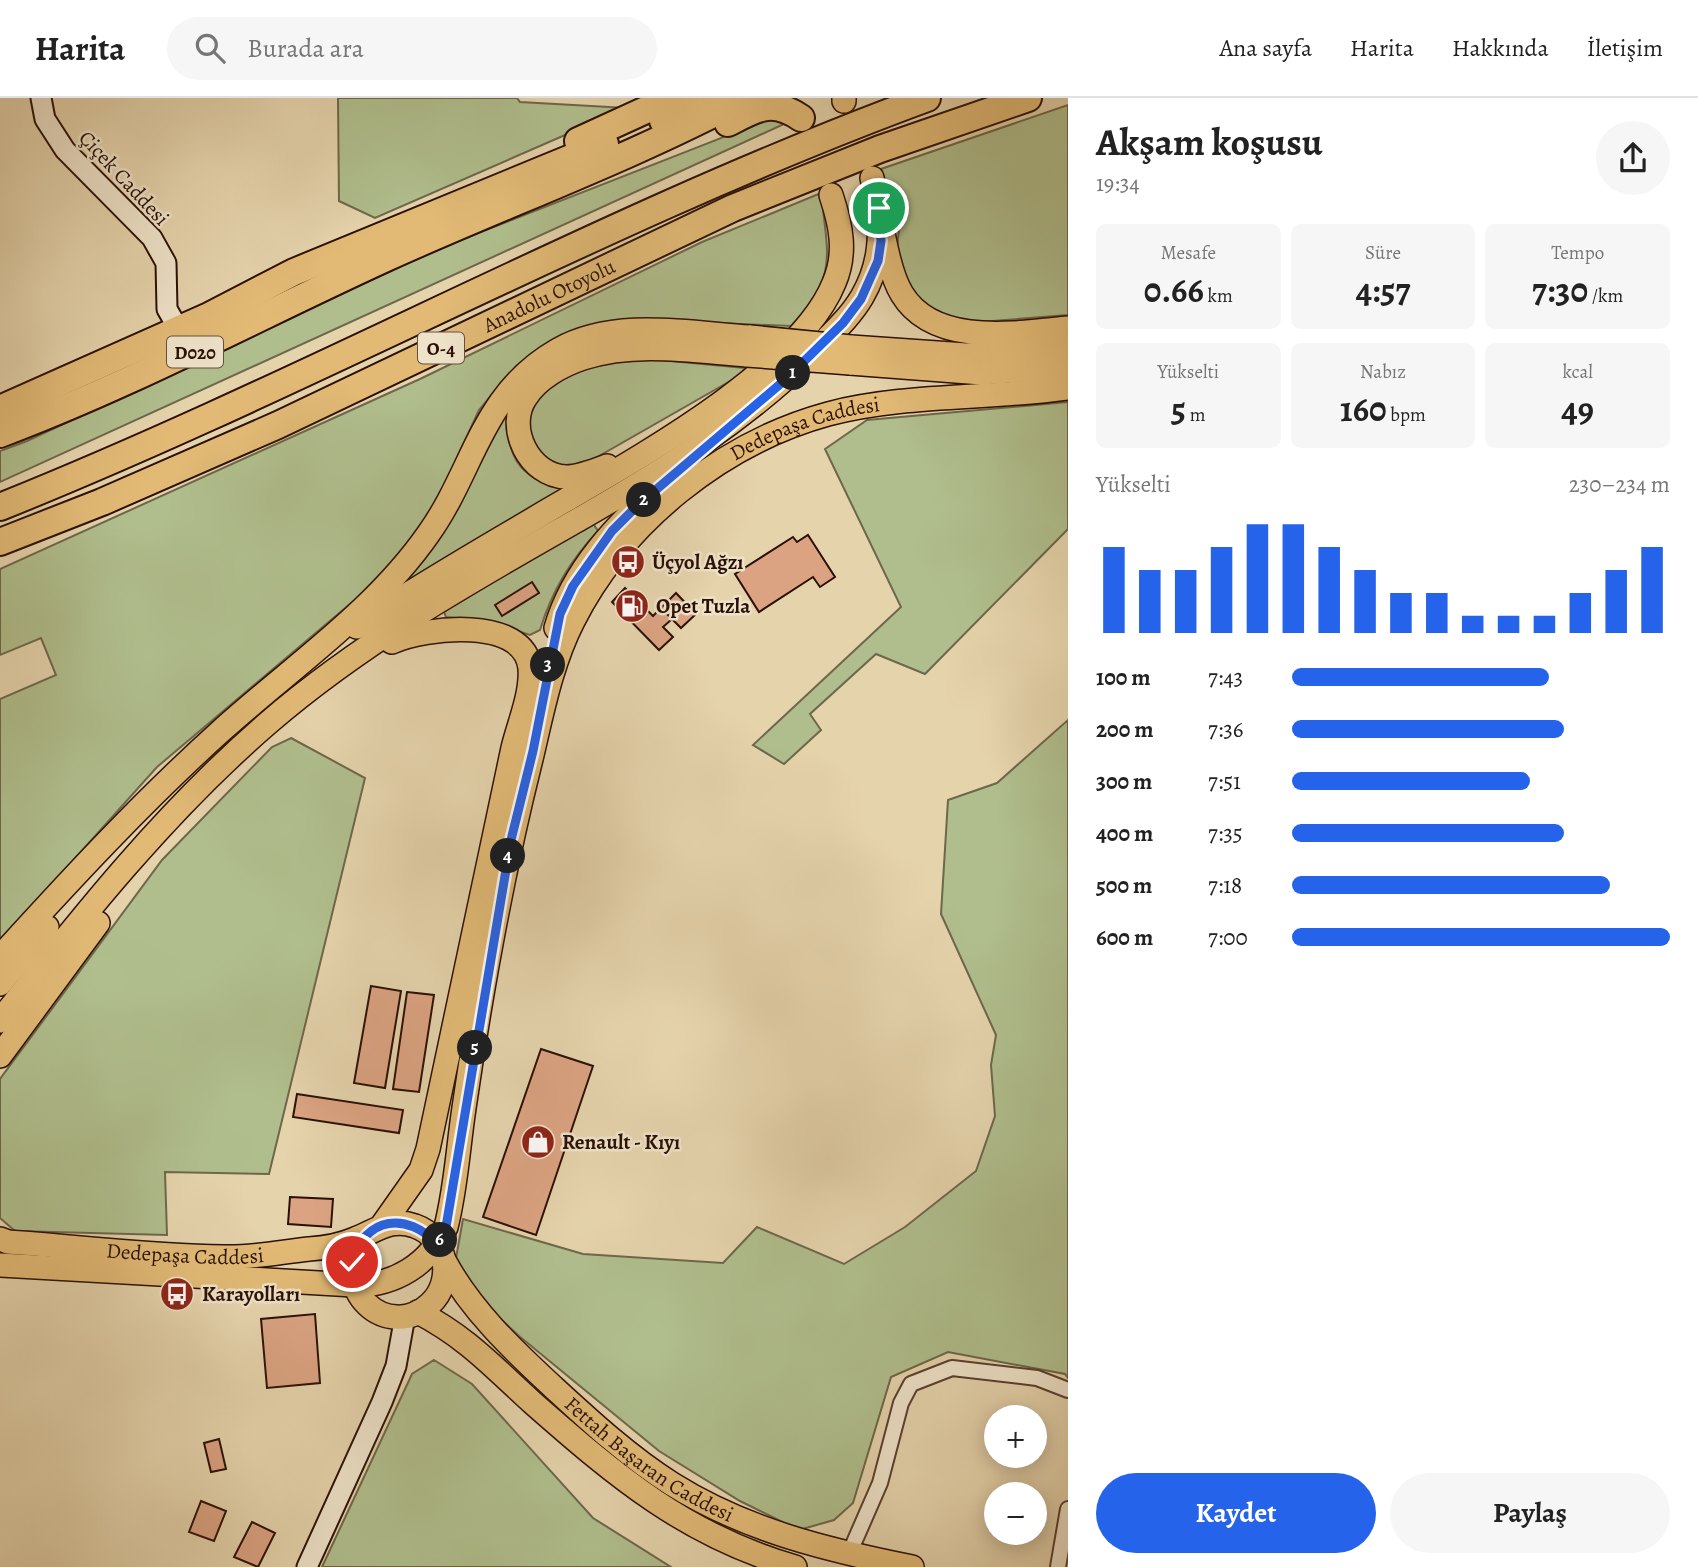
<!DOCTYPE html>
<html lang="tr">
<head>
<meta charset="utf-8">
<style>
  body { margin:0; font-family:Alegreya,serif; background:#f6f6f6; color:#222; height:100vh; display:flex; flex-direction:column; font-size:26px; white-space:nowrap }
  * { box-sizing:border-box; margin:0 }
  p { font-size:23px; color:#767676 }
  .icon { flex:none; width:38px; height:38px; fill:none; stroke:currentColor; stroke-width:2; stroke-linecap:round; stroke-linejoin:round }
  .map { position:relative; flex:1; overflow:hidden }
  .sheet { display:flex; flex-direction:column; background:#fff; width:630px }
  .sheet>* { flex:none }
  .controls { position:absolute; left:984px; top:1307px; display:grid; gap:14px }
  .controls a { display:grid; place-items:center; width:63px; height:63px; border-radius:50%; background:#fff; box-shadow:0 4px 18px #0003; font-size:35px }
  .pin { position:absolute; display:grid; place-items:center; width:60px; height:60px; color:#fff; margin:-30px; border:4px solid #fff; border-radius:50%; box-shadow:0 2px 7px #0007 }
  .km { position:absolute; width:35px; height:35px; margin:-18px; border-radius:50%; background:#222; color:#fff; font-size:19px; line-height:35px; text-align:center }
  .round { display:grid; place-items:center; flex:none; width:74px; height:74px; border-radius:37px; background:#f6f6f6 }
  .summary { display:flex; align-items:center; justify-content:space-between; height:119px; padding:0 28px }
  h1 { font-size:38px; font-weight:700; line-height:52px }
  .figures { display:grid; grid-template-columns:repeat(3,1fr); gap:10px; height:119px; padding:7px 28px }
  .figures div { display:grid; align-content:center; border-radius:10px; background:#f6f6f6; text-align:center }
  .figures b { font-size:35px; font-weight:700 }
  .figures small { font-size:19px; font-weight:400 }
  .figures p { font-size:19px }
  .chart { height:196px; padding:14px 28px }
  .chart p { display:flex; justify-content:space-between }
  .chart svg { width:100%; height:126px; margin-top:7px; stroke:#2563eb; stroke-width:6 }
  .primary-button { display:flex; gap:14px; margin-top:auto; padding:14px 28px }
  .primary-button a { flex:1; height:80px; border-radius:42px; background:#2563eb; color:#fff; font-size:28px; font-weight:700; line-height:80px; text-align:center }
  .primary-button a+a { background:#f6f6f6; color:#222 }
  ul { padding:0 28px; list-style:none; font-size:23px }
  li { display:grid; grid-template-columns:112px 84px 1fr; align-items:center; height:52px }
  li i { height:18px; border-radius:9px; background:#2563eb }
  header { display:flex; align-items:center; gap:42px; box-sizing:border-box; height:98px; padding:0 35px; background:#fff; border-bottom:2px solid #e0e0e0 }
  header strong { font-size:33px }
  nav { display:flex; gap:38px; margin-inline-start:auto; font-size:24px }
  .search { width:490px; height:63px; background:#f6f6f6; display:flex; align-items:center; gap:18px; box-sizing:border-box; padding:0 24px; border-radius:38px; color:#767676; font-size:26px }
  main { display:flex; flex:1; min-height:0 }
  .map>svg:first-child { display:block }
</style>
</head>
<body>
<header>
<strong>Harita</strong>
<div class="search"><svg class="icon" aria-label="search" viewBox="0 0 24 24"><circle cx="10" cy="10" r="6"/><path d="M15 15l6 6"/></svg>Burada ara</div>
<nav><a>Ana sayfa</a><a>Harita</a><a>Hakkında</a><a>İletişim</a></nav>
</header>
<main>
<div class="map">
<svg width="1068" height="1469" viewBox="0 0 1068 1469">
  <rect width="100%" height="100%" fill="#e5d3ac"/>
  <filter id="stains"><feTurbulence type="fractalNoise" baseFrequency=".00286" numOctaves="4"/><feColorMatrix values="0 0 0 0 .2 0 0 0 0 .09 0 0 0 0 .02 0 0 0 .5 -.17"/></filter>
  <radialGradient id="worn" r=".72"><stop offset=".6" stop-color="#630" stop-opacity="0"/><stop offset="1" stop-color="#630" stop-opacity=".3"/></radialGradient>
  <path fill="#b0be8d" stroke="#6e674a" stroke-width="2" d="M338,0H517L520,4L627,10L375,120L339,103Z
    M1068,7V217L954,226L908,196L897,152L899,130L881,71Z
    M780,17L782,27L0,384V353L27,343L435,152Z
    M821,95C828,159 838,178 791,228L643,222L611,223L561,239L516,268L479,312L434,410L389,473L157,669L0,844V601L56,577L41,540L0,557V471L420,281L702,144Z
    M638,260L745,270L739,278L578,370L549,369L534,357C532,346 526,329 529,319C539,275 603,266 638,260Z
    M512,300C505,347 508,376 559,390L562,394L405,486L403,483Z
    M1068,304V431L925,576L876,556L810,616L821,632L784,666L753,647L901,509L825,351L867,322Z
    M592,424L598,433C570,463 552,493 540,532L530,537L487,523L446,519L444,514Z
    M1068,622V1280L1065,1276L948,1254L891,1279L853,1405L834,1422L799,1432L740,1403L659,1353L519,1238L478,1200L456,1160L463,1121L583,1156L723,1165L757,1129L844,1166L905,1129L976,1073L995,1018L991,967L996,937L941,816L948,702L997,685Z
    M291,640L365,680L269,1076L165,1074L167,1137L15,1133L0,1120V981L162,762L272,649Z
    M434,1262L472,1286L593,1420L671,1469H322L412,1276Z"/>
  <path fill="#dba382" stroke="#2b1006" stroke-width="2" d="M808,437L835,479L820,489L813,479L759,514L735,476L793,439L797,444Z
    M532,484L539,495L502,518L495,507Z
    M625,490L653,518L661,510L672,521L663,529L673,539L659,552L612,504Z
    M676,495L696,516L681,530L661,510Z
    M371,888L401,893L385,990L354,985Z
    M407,894L434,897L419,994L393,991Z
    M541,951L593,968L536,1137L483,1119Z
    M297,996L403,1012L399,1035L293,1019Z
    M290,1099L333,1101L331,1129L288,1126Z
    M315,1216L320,1285L267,1290L261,1221Z
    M219,1341L226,1371L211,1374L204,1345Z
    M201,1403L226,1413L214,1443L189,1434Z
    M252,1424L275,1435L258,1469L234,1459Z"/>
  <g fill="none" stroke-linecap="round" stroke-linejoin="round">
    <g stroke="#5a4130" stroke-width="18">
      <path id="street" d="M849,1456L880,1385L901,1305L911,1286L952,1270L1037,1280L1068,1292
        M1058,1469L1068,1411"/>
    </g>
    <g stroke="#2b1006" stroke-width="23">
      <path id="secondary" d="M41,0L45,21L65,52L152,140L166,165L167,211L179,232
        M307,1469L382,1304L396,1268L405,1218"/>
    </g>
    <g stroke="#2b1006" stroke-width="26">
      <g id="primary">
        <path d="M844,0V3"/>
        <path d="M872,80C880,111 886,171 902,196C934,249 1016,235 1068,230"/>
        <path d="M851,249L966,257L1068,250"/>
        <path d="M850,265L982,275L1068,269"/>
        <path d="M607,368C594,373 579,379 566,379C529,378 505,329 526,299C538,280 562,267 583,260C636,243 693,253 747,257"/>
        <path d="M357,529C418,488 483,451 547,413C629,365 798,274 834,185C847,155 841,127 831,97"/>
        <path d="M556,530C573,471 618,425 663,385"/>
        <path d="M0,859C71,781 144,702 222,632C292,569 375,513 429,435C475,370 481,296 558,252C615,220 688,235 750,239"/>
        <path d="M0,886L47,829"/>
        <path d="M0,923C82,818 167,712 268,625C363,543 474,481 583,419C668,370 742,324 813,255C830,237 849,221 862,199C879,170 881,143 879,110"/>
        <path d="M0,958L98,825"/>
        <path d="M383,1126L421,1072L428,1051L513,650C519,625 532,596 530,570C524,518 425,529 392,544"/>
        <path id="s1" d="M0,1141L8,1144C80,1149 152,1158 224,1159C252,1160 281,1154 309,1151C325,1150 341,1147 355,1141C376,1133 391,1119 415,1128C447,1139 455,1183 430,1206C389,1244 325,1193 367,1136"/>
        <path id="s2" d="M445,1164C471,1212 512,1251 552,1288C589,1322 629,1359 672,1386C745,1432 827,1452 912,1469"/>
        <path id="s3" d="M0,1167L354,1187C394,1188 430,1166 446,1129C456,1090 458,1050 464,1010C481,893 502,776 531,661C542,615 551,566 573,523C623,424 722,345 828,316C902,296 991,301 1068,290"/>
        <path d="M418,1214C468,1240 494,1270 534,1306C617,1379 687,1438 795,1469"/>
      </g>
    </g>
    <g stroke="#2b1006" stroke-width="30">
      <g id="highway">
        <path d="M663,23L704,0"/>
        <path d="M728,25C757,10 772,0 801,20"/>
        <path d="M578,43L672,0"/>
        <path d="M0,311L207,219L294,174L605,46"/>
        <path d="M0,336C133,286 257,219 386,160C505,106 629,61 744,0"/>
        <path d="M0,409C314,283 609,117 927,0"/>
        <path id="s4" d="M0,444L102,404L278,327L733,110L880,51L1028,0"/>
      </g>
    </g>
    <use href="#street" stroke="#eee2c9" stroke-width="14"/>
    <use href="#secondary" stroke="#eee2c9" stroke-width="19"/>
    <use href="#primary" stroke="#e2ba76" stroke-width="23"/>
    <use href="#highway" stroke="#e2ba76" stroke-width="26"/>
    <g stroke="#2b1006" stroke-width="26" stroke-linecap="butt">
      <path id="primary-bridge" d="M750,239L851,249
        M747,257L850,265"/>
    </g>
    <use href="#primary-bridge" stroke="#e2ba76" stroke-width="23"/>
  </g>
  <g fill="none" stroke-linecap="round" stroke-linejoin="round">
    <g stroke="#fff" stroke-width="14">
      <path id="route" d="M352,1164C365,1118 408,1113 438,1147L446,1129L511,742L533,653L560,516L573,488L612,433L638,407L785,282L843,225L861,201L878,163L881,143L879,110"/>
    </g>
    <use href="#route" stroke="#2563eb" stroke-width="9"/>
  </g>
  <defs>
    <g id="bus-disc" transform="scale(1.75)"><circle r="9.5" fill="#8f2418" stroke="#eee2c9"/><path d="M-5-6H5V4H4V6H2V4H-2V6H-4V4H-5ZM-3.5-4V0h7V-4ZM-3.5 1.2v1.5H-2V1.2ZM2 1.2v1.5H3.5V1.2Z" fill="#fff"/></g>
    <g id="fuel-disc" transform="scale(1.75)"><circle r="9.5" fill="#8f2418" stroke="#eee2c9"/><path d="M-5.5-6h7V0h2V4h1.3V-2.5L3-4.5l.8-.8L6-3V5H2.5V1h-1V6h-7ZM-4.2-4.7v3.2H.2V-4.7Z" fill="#fff"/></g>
    <g id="shop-disc" transform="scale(1.75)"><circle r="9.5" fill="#8f2418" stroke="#eee2c9"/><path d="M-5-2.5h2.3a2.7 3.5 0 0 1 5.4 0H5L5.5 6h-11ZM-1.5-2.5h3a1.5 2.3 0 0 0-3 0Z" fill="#fff"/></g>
  </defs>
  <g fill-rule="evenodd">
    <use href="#bus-disc" x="628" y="464"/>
    <use href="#fuel-disc" x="632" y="508"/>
    <use href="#shop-disc" x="538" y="1044"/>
    <use href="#bus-disc" x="177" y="1196"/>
  </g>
  <g text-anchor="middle" stroke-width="5" stroke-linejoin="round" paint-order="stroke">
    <g fill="#eee2c9" stroke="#664f40" stroke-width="2">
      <rect x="418" y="234.5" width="46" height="31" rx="5"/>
      <rect x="167" y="238.5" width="56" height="31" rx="5"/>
    </g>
    <g font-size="19" font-weight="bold" fill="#2b1006">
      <text x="441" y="257">O-4</text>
      <text x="195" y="261">D020</text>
    </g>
    <g font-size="21" fill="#2b1006" stroke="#eee2c9">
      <text transform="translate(124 80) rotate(47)" y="7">Çiçek Caddesi</text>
      <text dy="7" stroke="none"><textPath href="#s4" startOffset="602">Anadolu Otoyolu</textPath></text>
      <text dy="7" stroke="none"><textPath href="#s3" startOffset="1402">Dedepaşa Caddesi</textPath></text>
      <text dy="7" stroke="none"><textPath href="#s1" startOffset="186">Dedepaşa Caddesi</textPath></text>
      <text dy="7" stroke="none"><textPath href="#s2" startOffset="287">Fettah Başaran Caddesi</textPath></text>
    </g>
    <g font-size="21" font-weight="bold" fill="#2b1006" stroke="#eee2c9" text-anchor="start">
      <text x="652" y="471">Üçyol Ağzı</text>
      <text x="656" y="515">Opet Tuzla</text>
      <text x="562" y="1051">Renault - Kıyı</text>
      <text x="202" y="1203">Karayolları</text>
    </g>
  </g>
  <rect width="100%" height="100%" filter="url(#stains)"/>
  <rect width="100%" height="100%" fill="url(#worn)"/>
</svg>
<div class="controls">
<a>+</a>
<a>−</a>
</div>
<div class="pin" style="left:879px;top:110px;background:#1e9e55"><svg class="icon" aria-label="arrive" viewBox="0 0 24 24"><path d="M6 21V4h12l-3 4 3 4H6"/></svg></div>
<div class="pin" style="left:352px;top:1164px;background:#d93025"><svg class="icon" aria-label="check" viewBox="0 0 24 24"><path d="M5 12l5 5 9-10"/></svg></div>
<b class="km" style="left:793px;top:275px">1</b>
<b class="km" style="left:644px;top:402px">2</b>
<b class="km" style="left:548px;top:567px">3</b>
<b class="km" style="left:508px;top:758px">4</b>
<b class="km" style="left:475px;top:950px">5</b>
<b class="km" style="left:440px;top:1142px">6</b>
</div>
<section class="sheet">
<div class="summary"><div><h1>Akşam koşusu</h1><p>19:34</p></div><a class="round"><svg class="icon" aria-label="share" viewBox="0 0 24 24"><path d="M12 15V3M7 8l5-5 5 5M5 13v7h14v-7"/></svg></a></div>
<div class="figures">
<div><p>Mesafe</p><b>0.66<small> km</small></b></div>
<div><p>Süre</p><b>4:57</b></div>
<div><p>Tempo</p><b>7:30<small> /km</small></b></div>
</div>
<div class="figures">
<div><p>Yükselti</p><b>5<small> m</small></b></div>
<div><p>Nabız</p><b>160<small> bpm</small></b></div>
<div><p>kcal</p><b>49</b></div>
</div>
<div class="chart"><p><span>Yükselti</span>230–234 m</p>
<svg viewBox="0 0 160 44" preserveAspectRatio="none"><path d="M5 44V14M15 44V22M25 44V22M35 44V14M45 44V6M55 44V6M65 44V14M75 44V22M85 44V30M95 44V30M105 44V38M115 44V38M125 44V38M135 44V30M145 44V22M155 44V14"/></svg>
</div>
<ul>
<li><b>100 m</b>7:43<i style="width:68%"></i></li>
<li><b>200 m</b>7:36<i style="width:72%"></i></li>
<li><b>300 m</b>7:51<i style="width:63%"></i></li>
<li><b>400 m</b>7:35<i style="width:72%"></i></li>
<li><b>500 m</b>7:18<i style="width:84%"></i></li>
<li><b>600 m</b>7:00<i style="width:100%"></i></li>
</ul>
<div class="primary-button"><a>Kaydet</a><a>Paylaş</a></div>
</section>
</main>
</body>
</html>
